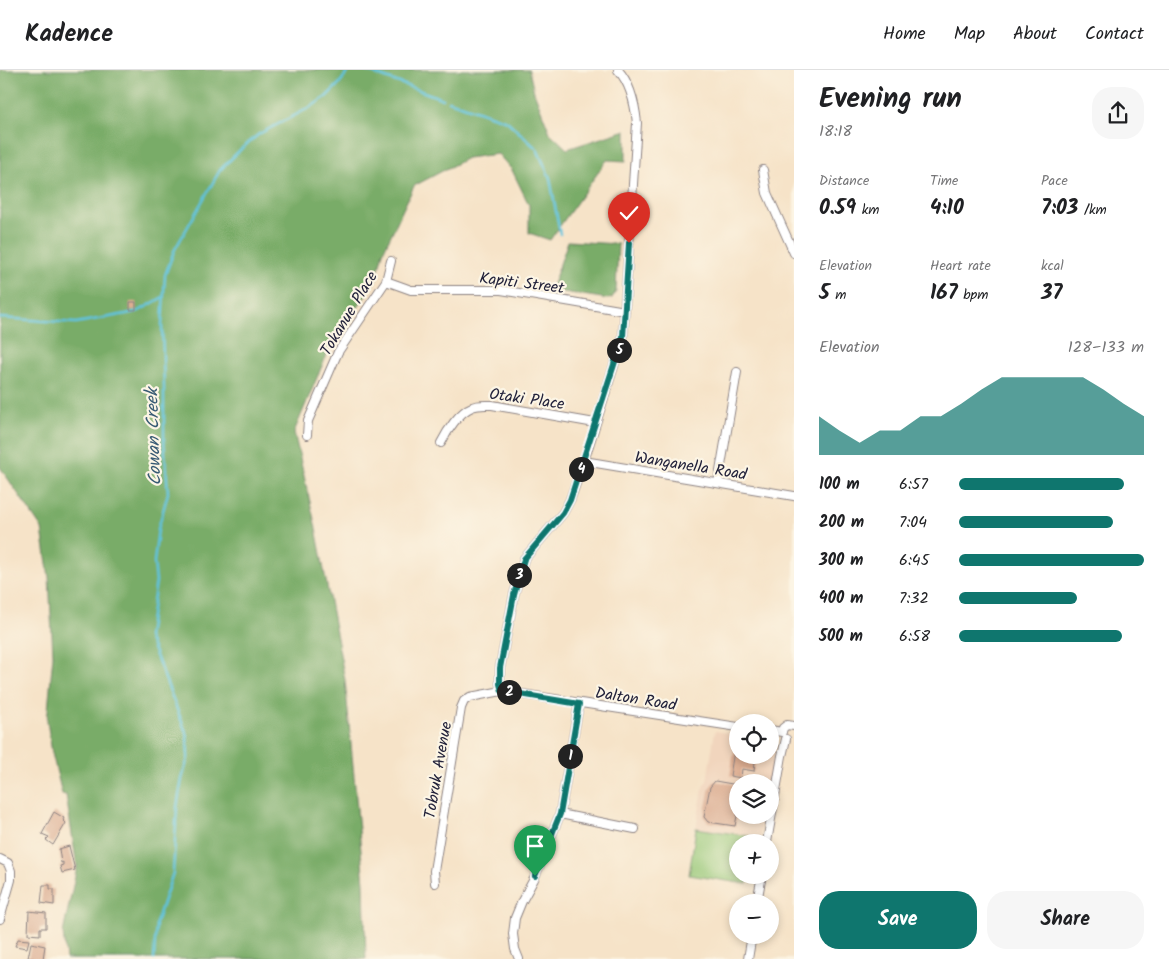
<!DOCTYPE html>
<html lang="en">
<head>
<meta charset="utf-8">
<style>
  body { margin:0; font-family:Kalam,sans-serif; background:#f6f6f6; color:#202124; height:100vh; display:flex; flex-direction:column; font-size:19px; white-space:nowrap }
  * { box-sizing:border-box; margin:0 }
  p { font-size:16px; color:#757577 }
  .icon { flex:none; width:28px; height:28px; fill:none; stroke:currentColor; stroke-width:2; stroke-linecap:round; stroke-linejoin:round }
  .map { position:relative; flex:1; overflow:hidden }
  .side { display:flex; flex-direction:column; background:#fff; width:375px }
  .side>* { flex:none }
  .buttons { position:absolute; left:729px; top:644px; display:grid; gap:10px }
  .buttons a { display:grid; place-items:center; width:50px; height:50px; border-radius:50%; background:#fff; box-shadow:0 2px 8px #0003; font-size:25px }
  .pin { position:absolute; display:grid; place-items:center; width:42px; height:42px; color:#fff; margin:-51px -21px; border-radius:50% 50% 50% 0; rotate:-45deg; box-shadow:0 0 5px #0007 }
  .pin .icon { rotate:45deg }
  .km { position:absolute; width:25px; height:25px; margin:-12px; border-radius:50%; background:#222; color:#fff; font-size:14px; line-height:25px; text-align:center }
  .round { display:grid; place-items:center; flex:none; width:52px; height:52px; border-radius:20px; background:#f6f6f6 }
  .head { display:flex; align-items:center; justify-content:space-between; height:85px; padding:0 25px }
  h1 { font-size:28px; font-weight:700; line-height:38px }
  .stats { display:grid; grid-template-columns:repeat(3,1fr); gap:8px; height:85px; padding:5px 25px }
  .stats div { display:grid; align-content:center }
  .stats b { font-size:21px; font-weight:700 }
  .stats small { font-size:14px; font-weight:400 }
  .stats p { font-size:14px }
  .chart { height:140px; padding:10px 25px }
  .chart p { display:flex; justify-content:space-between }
  .chart svg { width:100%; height:90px; margin-top:5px; fill:#0f766e; opacity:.7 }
  .cta { display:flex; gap:10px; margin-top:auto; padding:10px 25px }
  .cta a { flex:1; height:58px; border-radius:20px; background:#0f766e; color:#fff; font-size:20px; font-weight:700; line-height:58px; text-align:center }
  .cta a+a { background:#f6f6f6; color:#202124 }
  ul { padding:0 25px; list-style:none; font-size:16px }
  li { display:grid; grid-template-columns:80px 60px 1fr; align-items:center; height:38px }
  li i { height:12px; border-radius:6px; background:#0f766e }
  header { display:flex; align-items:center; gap:30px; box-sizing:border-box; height:70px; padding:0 25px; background:#fff; border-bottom:1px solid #e0e0e0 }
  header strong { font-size:24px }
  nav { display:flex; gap:28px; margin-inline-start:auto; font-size:18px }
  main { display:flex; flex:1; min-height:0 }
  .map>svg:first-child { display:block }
</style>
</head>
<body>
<header>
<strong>Kadence</strong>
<nav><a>Home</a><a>Map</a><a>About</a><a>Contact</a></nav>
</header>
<main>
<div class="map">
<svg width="794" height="889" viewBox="0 0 794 889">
  <rect width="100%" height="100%" fill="#fcf5e5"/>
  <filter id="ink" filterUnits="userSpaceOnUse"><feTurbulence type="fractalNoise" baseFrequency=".02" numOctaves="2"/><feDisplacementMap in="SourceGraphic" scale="10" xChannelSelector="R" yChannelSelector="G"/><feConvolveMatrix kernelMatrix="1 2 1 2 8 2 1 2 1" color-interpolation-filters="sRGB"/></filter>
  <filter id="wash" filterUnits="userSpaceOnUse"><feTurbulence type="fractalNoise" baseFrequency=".0096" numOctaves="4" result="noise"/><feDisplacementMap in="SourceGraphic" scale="20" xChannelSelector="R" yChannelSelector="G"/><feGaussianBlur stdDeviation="1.12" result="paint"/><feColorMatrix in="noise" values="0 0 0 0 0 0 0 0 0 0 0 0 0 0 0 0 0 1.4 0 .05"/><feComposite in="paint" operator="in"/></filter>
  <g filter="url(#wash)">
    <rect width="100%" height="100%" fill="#f6e3c8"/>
    <path fill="#f1d5bd" d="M715,661L737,664L738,685H770V669L777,670L770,712H738V745H764L760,769L755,767L696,758L704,714L707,711Z"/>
    <path fill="#97c777" stroke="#5c7459" d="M696,758L755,767L754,772H738V805H749L747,814L689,805Z"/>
    <path fill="#79ac68" stroke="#4e6752" d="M0,0H529L534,22L550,63L567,79L626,60V91L607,90L550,170L529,163V135L512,100L498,84L467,88L414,116L383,182L376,210L327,284L294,362L316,458L345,610L364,813L366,889H66L63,863L77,797L66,725L62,724L52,683L47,651L53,585L49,507L42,459L0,397Z
      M568,171L618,174L616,221L612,228L608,229L551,220Z"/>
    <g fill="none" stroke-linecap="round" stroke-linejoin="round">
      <path stroke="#5fc3dd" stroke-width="2.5" d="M364,0L443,29
        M449,31L507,51L537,79L550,108L560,164
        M0,248L76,253L126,244L139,241L163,227
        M154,889L156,853L173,803L177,737L182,709L188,688L187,665L155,583L148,567L156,511L154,492L158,459L168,423L164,370V318L162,255L165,205L174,181L220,100L241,79L259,64L309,38L326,27L339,14L349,0"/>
    </g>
    <g id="blocks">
      <path fill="#dbac90" d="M130,232H136V240H130Z
        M734,681L738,682V685H746L745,690L755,691L754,701L742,699L741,708L730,706Z
        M715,711L738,715V741L735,756L708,752L704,747L710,717Z
        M54,742L64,748L63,750L66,753L53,775L46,770L49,767L42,764Z
        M69,776L75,800L62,803L60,796L63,795V792L61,793L59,779Z
        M43,815H50V819H54V835L41,833Z
        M29,841L46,843V858H40V865L28,864Z
        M18,869L29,870L27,878L15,876Z
        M31,873L45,876L43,889L28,888Z"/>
    </g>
  </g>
  <g filter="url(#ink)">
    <use href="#blocks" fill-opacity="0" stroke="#8c8282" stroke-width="1"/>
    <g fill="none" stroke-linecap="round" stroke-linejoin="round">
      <g stroke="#8c8282" stroke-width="10">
        <path id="minor" d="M763,100L767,123L794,183
          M386,211L411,220H501L625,241
          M307,365L308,351L338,282L386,211L391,191
          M441,373C447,361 459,342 472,337C479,334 485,335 492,335L595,353
          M584,391L794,426
          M718,413L737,302
          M502,621L500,614V598L514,525L524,489L563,443L570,430L584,391L623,267L637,53C635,34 631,14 618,0
          M770,660L782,662
          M782,662L783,658L787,655L794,656
          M560,744L635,759
          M767,772L782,686L786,669
          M0,789L8,793L11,801V810L0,849
          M435,813L434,801L461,638L464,631L470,627L502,621L738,657
          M757,832L762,805
          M519,889L515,879L513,864L515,848L522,831L534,809L560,744L579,634
          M748,889L752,865"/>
      </g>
      <use href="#minor" stroke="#fff" stroke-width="8"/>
    </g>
  </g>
  <g fill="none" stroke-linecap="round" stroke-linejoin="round" filter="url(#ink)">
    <g stroke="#fff" stroke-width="10">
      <path id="route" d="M535,806L560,744L579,634L502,621L500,614V598L514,525L524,489L563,443L570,430L623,267L629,173"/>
    </g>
    <use href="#route" stroke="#0f766e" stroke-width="6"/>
  </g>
  <g text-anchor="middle" stroke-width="4.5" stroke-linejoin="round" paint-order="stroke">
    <g font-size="16" fill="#22223b" stroke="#fcf5e5">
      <text transform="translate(522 212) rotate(7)" y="6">Kapiti Street</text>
      <text transform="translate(348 243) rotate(-59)" y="6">Tokanue Place</text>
      <text transform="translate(527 328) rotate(8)" y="6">Otaki Place</text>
      <text transform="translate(691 395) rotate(9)" y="6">Wanganella Road</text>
      <text transform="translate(636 628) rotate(9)" y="6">Dalton Road</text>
      <text transform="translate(437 700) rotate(-80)" y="6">Tobruk Avenue</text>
    </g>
    <g font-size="18" font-style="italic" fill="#375a74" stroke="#fcf5e5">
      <text transform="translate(153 367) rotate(-92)" y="6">Cowan Creek</text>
    </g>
  </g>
</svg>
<div class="buttons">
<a><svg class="icon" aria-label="locate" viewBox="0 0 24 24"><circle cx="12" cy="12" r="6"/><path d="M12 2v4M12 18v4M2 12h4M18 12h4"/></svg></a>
<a><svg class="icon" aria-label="layers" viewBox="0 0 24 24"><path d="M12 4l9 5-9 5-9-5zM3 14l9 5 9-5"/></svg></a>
<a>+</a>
<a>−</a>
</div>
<div class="pin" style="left:535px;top:806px;background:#1e9e55"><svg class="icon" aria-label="arrive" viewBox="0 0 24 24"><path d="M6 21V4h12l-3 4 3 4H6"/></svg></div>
<div class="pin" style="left:629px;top:173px;background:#d93025"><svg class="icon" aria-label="check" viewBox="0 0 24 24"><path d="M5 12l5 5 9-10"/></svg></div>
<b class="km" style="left:570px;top:686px">1</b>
<b class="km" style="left:509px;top:622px">2</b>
<b class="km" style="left:519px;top:505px">3</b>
<b class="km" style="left:581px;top:399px">4</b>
<b class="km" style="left:619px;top:280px">5</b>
</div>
<section class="side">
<div class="head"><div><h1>Evening run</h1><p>18:18</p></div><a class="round"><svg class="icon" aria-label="share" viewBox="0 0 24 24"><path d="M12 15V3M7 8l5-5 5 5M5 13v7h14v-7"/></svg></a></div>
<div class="stats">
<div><p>Distance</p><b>0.59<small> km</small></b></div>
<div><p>Time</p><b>4:10</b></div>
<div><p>Pace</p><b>7:03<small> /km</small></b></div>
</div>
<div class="stats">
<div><p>Elevation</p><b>5<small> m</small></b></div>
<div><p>Heart rate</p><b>167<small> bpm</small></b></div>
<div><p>kcal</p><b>37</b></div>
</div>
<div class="chart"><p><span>Elevation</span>128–133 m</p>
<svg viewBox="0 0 160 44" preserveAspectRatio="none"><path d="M0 44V25L10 32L20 38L30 32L40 32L50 25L60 25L70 19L80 12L90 6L100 6L110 6L120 6L130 6L140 12L150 19L160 25V44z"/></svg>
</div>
<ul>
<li><b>100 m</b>6:57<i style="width:89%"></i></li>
<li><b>200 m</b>7:04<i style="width:83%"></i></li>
<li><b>300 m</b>6:45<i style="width:100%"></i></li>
<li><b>400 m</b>7:32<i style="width:64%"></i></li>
<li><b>500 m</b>6:58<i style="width:88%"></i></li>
</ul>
<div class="cta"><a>Save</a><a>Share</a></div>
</section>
</main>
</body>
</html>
